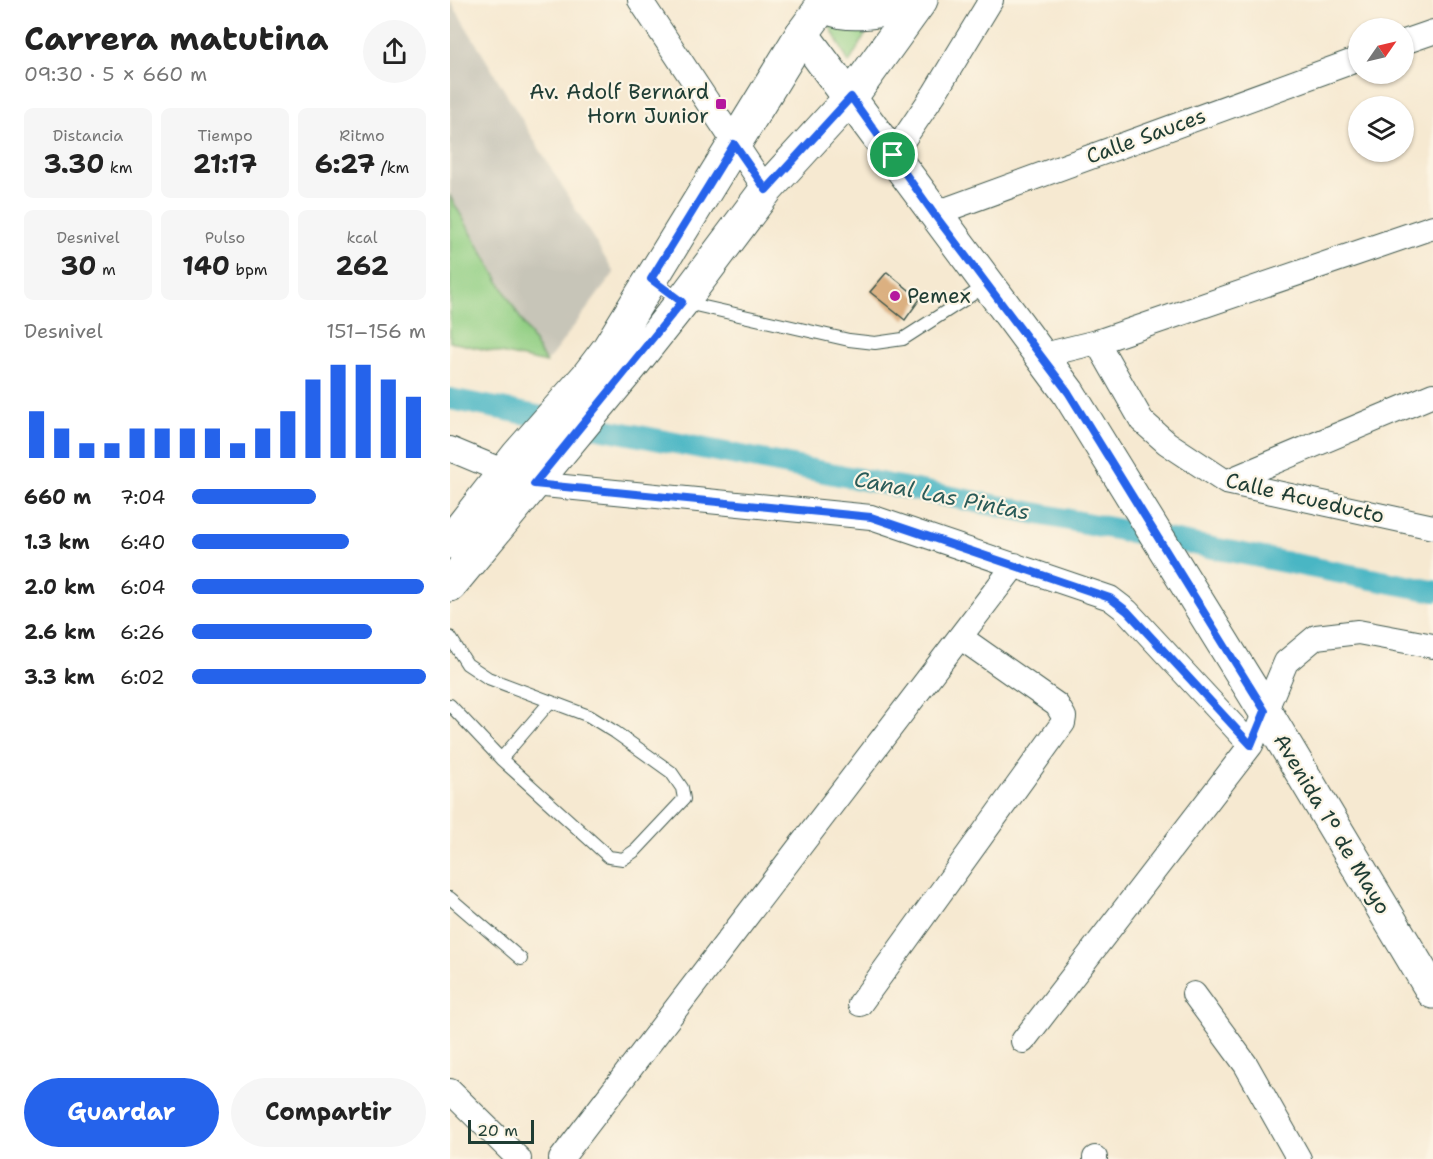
<!DOCTYPE html>
<html lang="es">
<head>
<meta charset="utf-8">
<style>
  body { margin:0; font-family:"Shantell Sans",sans-serif; background:#f6f6f6; color:#222; height:100vh; display:flex; flex-direction:column; font-size:22px; white-space:nowrap }
  * { box-sizing:border-box; margin:0 }
  p { font-size:20px; color:#767676 }
  .icon { flex:none; width:33px; height:33px; fill:none; stroke:currentColor; stroke-width:2; stroke-linecap:round; stroke-linejoin:round }
  .map { position:relative; flex:1; overflow:hidden }
  .panel { display:flex; flex-direction:column; background:#fff; width:450px }
  .panel>* { flex:none }
  .needle { width:39px; rotate:56deg }
  .tools { position:absolute; left:898px; top:18px; display:grid; gap:12px }
  .tools a { display:grid; place-items:center; width:66px; height:66px; border-radius:50%; background:#fff; box-shadow:0 2px 4px #0004; font-size:30px }
  .scale { position:absolute; left:18px; bottom:15px; width:66px; box-sizing:border-box; padding-left:6px; border:3px solid #1f3d34; border-top:0; font-size:16px; line-height:21px; white-space:nowrap; color:#1f3d34; -webkit-text-stroke:4px #fcf5e5; paint-order:stroke }
  .pin { position:absolute; display:grid; place-items:center; width:51px; height:51px; color:#fff; margin:-26px; border:3px solid #fff; border-radius:50%; box-shadow:0 2px 6px #0007 }
  .round { display:grid; place-items:center; flex:none; width:63px; height:63px; border-radius:32px; background:#f6f6f6 }
  .headline { display:flex; align-items:center; justify-content:space-between; height:102px; padding:0 24px }
  h1 { font-size:33px; font-weight:700; line-height:45px }
  .stats { display:grid; grid-template-columns:repeat(3,1fr); gap:9px; height:102px; padding:6px 24px }
  .stats div { display:grid; align-content:center; border-radius:9px; background:#f6f6f6; text-align:center }
  .stats b { font-size:26px; font-weight:700 }
  .stats small { font-size:16px; font-weight:400 }
  .stats p { font-size:16px }
  .chart { height:168px; padding:12px 24px }
  .chart p { display:flex; justify-content:space-between }
  .chart svg { width:100%; height:108px; margin-top:6px; stroke:#2563eb; stroke-width:6 }
  .cta { display:flex; gap:12px; margin-top:auto; padding:12px 24px }
  .cta a { flex:1; height:69px; border-radius:36px; background:#2563eb; color:#fff; font-size:24px; font-weight:700; line-height:69px; text-align:center }
  .cta a+a { background:#f6f6f6; color:#222 }
  ul { padding:0 24px; list-style:none; font-size:20px }
  li { display:grid; grid-template-columns:96px 72px 1fr; align-items:center; height:45px }
  li i { height:15px; border-radius:8px; background:#2563eb }
  main { display:flex; flex:1; min-height:0 }
  .map>svg:first-child { display:block }
</style>
</head>
<body>
<main>
<section class="panel">
<div class="headline"><div><h1>Carrera matutina</h1><p>09:30 · 5 × 660 m</p></div><a class="round"><svg class="icon" aria-label="share" viewBox="0 0 24 24"><path d="M12 15V3M7 8l5-5 5 5M5 13v7h14v-7"/></svg></a></div>
<div class="stats">
<div><p>Distancia</p><b>3.30<small> km</small></b></div>
<div><p>Tiempo</p><b>21:17</b></div>
<div><p>Ritmo</p><b>6:27<small> /km</small></b></div>
</div>
<div class="stats">
<div><p>Desnivel</p><b>30<small> m</small></b></div>
<div><p>Pulso</p><b>140<small> bpm</small></b></div>
<div><p>kcal</p><b>262</b></div>
</div>
<div class="chart"><p><span>Desnivel</span>151–156 m</p>
<svg viewBox="0 0 160 44" preserveAspectRatio="none"><path d="M5 44V25M15 44V32M25 44V38M35 44V38M45 44V32M55 44V32M65 44V32M75 44V32M85 44V38M95 44V32M105 44V25M115 44V12M125 44V6M135 44V6M145 44V12M155 44V19"/></svg>
</div>
<ul>
<li><b>660 m</b>7:04<i style="width:53%"></i></li>
<li><b>1.3 km</b>6:40<i style="width:67%"></i></li>
<li><b>2.0 km</b>6:04<i style="width:99%"></i></li>
<li><b>2.6 km</b>6:26<i style="width:77%"></i></li>
<li><b>3.3 km</b>6:02<i style="width:100%"></i></li>
</ul>
<div class="cta"><a>Guardar</a><a>Compartir</a></div>
</section>
<div class="map">
<svg width="983" height="1159" viewBox="0 0 983 1159">
  <rect width="100%" height="100%" fill="#fcf5e5"/>
  <filter id="ink" filterUnits="userSpaceOnUse"><feTurbulence type="fractalNoise" baseFrequency=".0167" numOctaves="2"/><feDisplacementMap in="SourceGraphic" scale="12" xChannelSelector="R" yChannelSelector="G"/><feConvolveMatrix kernelMatrix="1 2 1 2 8 2 1 2 1" color-interpolation-filters="sRGB"/></filter>
  <filter id="wash" filterUnits="userSpaceOnUse"><feTurbulence type="fractalNoise" baseFrequency=".008" numOctaves="4" result="noise"/><feDisplacementMap in="SourceGraphic" scale="24" xChannelSelector="R" yChannelSelector="G"/><feGaussianBlur stdDeviation="1.35" result="paint"/><feColorMatrix in="noise" values="0 0 0 0 0 0 0 0 0 0 0 0 0 0 0 0 0 1.4 0 .05"/><feComposite in="paint" operator="in"/></filter>
  <g filter="url(#wash)">
    <rect width="100%" height="100%" fill="#f6e9d1"/>
    <path fill="#c7c5b8" d="M0,0L164,273L96,363L0,196Z"/>
    <path fill="#92cf84" stroke="#58865c" stroke-width="1.5" d="M422,23L399,63L379,25Z
      M0,196L96,363L0,342Z"/>
    <g fill="none" stroke-linecap="round" stroke-linejoin="round">
      <path stroke="#49b6c4" stroke-width="22" d="M0,399L983,591"/>
    </g>
    <g id="blocks">
      <path fill="#dbb081" d="M437,272L470,299L455,320L420,292Z"/>
    </g>
  </g>
  <g filter="url(#ink)">
    <use href="#blocks" fill-opacity="0" stroke="#3f574c" stroke-width="1.5"/>
    <g fill="none" stroke-linecap="round" stroke-linejoin="round">
      <g stroke="#3f574c" stroke-width="14">
        <path id="lane" d="M202,279L232,302L399,340L425,343L453,339L537,285
          M0,637L17,664L38,678L139,716L165,732L221,772L232,788L234,799L186,850L173,859L159,857L51,759L0,705
          M51,759L100,702
          M0,898L71,959"/>
      </g>
      <g stroke="#3f574c" stroke-width="26">
        <path id="street" d="M190,0L316,190
          M954,42L983,32
          M443,155L484,94L541,0
          M484,214L909,59
          M647,342L692,421L717,443L776,482L983,527
          M590,356L647,342L983,227
          M0,449L84,484L421,517L660,598L677,611L801,745L836,662L866,637L908,632L983,646
          M776,482L983,395
          M744,994L796,1065L849,1159
          M410,1004L613,723L614,717L607,705L510,637
          M573,1041L801,745
          M0,1091L69,1159
          M645,1158V1159
          M111,1159L565,565"/>
      </g>
      <g stroke="#3f574c" stroke-width="35">
        <path id="secondary" d="M352,34L618,392L815,711L983,992"/>
      </g>
      <g stroke="#3f574c" stroke-width="35">
        <path id="primary" d="M371,0C385,24 447,8 469,2
          M0,542L68,455L137,377L159,348L352,34L377,0
          M0,585L182,365L232,302L316,190L401,97L471,0"/>
      </g>
      <use href="#lane" stroke="#fff" stroke-width="12"/>
      <use href="#street" stroke="#fff" stroke-width="24"/>
      <use href="#secondary" stroke="#fff" stroke-width="33"/>
      <use href="#primary" stroke="#fff" stroke-width="33"/>
    </g>
  </g>
  <g fill="none" stroke-linecap="round" stroke-linejoin="round" filter="url(#ink)">
    <g stroke="#fff" stroke-width="12">
      <path id="route" d="M401,97L484,214L618,392L815,711L801,745L677,611L660,598L421,517L84,484L232,302L201,279L284,144L316,190Z"/>
    </g>
    <use href="#route" stroke="#2563eb" stroke-width="8"/>
  </g>
  <g fill="#b5179e" stroke="#fcf5e5" stroke-width="2">
    <rect x="265" y="98" width="12" height="12" rx="3"/>
    <circle cx="445" cy="296" r="6"/>
  </g>
  <g text-anchor="middle" stroke-width="4.5" stroke-linejoin="round" paint-order="stroke">
    <g font-size="21" fill="#1f3d34" stroke="#fcf5e5" text-anchor="end">
      <text x="259" y="99">Av. Adolf Bernard<tspan x="259" dy="24">Horn Junior</tspan></text>
      <text x="457" y="303" text-anchor="start">Pemex</text>
    </g>
    <g font-size="21" fill="#1f3d34" stroke="#fcf5e5">
      <text transform="translate(696 136) rotate(-20)" y="7">Calle Sauces</text>
      <text transform="translate(855 498) rotate(13)" y="7">Calle Acueducto</text>
      <text transform="translate(882 824) rotate(59)" y="7">Avenida 1º de Mayo</text>
    </g>
    <g font-size="22" font-style="italic" fill="#2a5b58" stroke="#fcf5e5">
      <text transform="translate(492 495) rotate(11)" y="8">Canal Las Pintas</text>
    </g>
  </g>
</svg>
<div class="tools">
<a><svg class="needle" viewBox="-14 -14 28 28"><path d="M0-13l5 13h-10z" fill="#e53935"/><path d="M0 13l5-13h-10z" fill="#767676"/></svg></a>
<a><svg class="icon" aria-label="layers" viewBox="0 0 24 24"><path d="M12 4l9 5-9 5-9-5zM3 14l9 5 9-5"/></svg></a>
</div>
<div class="scale">20 m</div>
<div class="pin" style="left:443px;top:155px;background:#1e9e55"><svg class="icon" aria-label="arrive" viewBox="0 0 24 24"><path d="M6 21V4h12l-3 4 3 4H6"/></svg></div>
</div>
</main>
</body>
</html>
